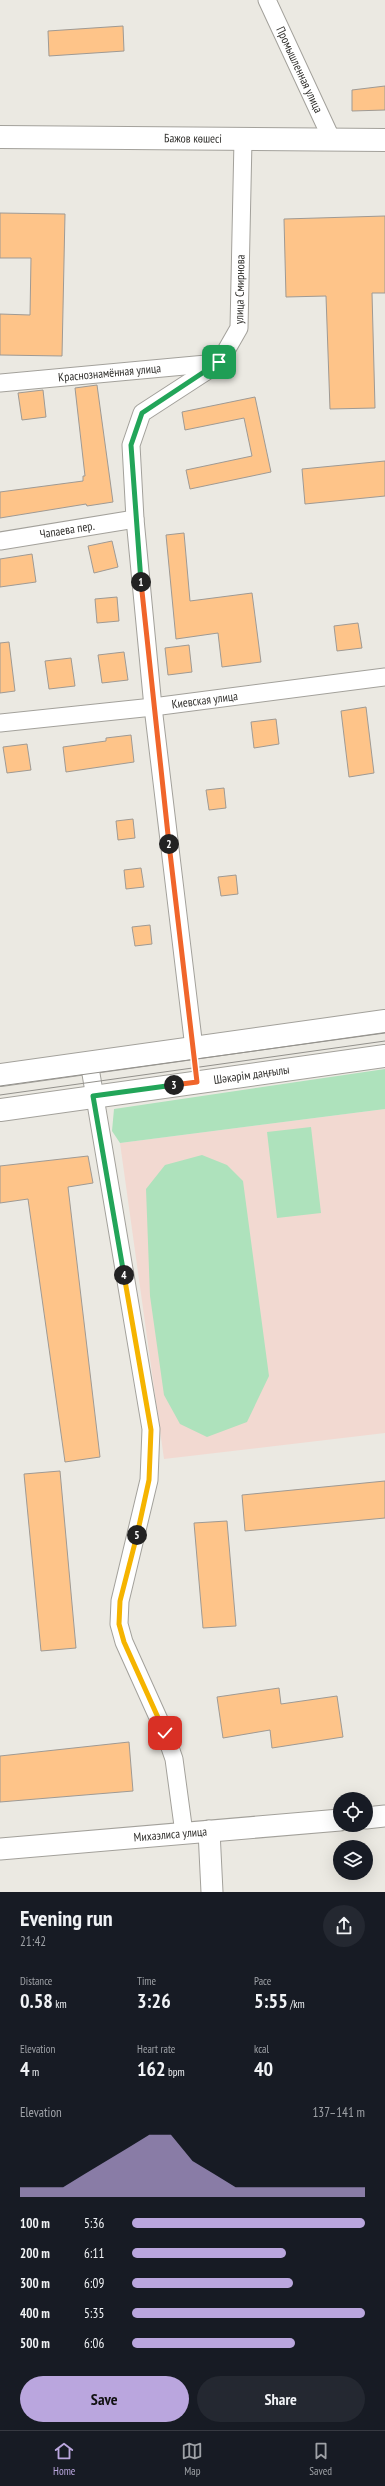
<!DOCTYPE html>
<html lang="en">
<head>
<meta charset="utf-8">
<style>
  body { margin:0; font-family:"PT Sans Narrow",sans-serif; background:#242831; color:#f1f3f6; height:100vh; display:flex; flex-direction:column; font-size:15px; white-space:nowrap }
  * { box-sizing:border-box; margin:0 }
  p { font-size:13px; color:#9ea1a6 }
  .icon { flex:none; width:22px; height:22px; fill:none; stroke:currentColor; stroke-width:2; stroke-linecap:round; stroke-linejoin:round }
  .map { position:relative; height:1892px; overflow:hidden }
  .side { display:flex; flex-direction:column; background:#171b24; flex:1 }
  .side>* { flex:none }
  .controls { position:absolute; left:333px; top:1792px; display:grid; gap:8px }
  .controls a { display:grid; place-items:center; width:40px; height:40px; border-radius:50%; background:#171b24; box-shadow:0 4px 16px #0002; font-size:20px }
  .pin { position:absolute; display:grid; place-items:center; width:34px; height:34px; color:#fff; margin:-17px; border-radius:8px; box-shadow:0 2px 6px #0006 }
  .km { position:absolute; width:20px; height:20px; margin:-10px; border-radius:50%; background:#222; color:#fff; font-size:11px; line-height:20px; text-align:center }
  .round { display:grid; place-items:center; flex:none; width:42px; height:42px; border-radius:21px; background:#242831 }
  .summary { display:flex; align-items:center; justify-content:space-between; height:68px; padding:0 20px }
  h1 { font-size:22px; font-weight:700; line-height:30px }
  .figures { display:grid; grid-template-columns:repeat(3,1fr); gap:6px; height:68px; padding:4px 20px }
  .figures div { display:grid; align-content:center }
  .figures b { font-size:20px; font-weight:700 }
  .figures small { font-size:11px; font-weight:400 }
  .figures p { font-size:11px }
  .chart { height:112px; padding:8px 20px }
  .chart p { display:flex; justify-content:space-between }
  .chart svg { width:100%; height:72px; margin-top:4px; fill:#baa6de; opacity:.7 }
  .action { display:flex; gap:8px; margin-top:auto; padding:8px 20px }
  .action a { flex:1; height:46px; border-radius:24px; background:#baa6de; color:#111; font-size:16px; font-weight:700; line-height:46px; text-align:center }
  .action a+a { background:#242831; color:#f1f3f6 }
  ul { padding:0 20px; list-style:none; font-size:13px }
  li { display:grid; grid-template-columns:64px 48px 1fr; align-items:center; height:30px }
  li i { height:10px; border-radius:5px; background:#baa6de }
  .tabs { display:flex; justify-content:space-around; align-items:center; height:56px; border-top:1px solid #363941; background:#171b24; font-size:11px; color:#9ea1a6 }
  .tabs a { display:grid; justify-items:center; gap:2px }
  .tabs .selected { color:#baa6de }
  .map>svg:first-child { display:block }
</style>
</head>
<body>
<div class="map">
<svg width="385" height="1892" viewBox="0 0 385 1892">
  <rect width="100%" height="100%" fill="#ebe9e2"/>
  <path fill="#f2d9d1" d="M385,1109V1433L164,1459L120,1143Z"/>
  <path fill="#aee2bc" d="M385,1069V1109L120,1143L112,1131L114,1109Z
    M311,1127L321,1213L277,1218L267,1132Z
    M202,1155L227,1165L243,1181L269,1376L247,1422L207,1437L180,1424L164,1395L150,1296L146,1189L165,1165Z"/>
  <path fill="#fec489" stroke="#9f9a94" d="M123,26L124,51L49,56L48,31Z
    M385,86V110L352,111V90Z
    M0,213L65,214L62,356L0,355V314L30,315L31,258H0Z
    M385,216V293H372L375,408L330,409L326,296L286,297L284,219Z
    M97,385L113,502L87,506L86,504L0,518V492L83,481V476H85L75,388Z
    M43,390L46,417L22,420L18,393Z
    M255,397L271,472L190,489L186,470L252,456L244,418L185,430L182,412Z
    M385,461V496L305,504L302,469Z
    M184,533L190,601L252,593L261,662L222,667L218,633L176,639L166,535Z
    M112,541L118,567L94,573L88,546Z
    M32,554L36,582L0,587V559Z
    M117,597L119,621L97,623L95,599Z
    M358,623L362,648L337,651L334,626Z
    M9,642L15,691L0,693V643Z
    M189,645L192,672L168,675L165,648Z
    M124,652L128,680L102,683L98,655Z
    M71,658L75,686L49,689L45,661Z
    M366,707L374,773L349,777L341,711Z
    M276,719L279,744L254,748L251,722Z
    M131,735L134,762L66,772L63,747L106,741V738Z
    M27,744L31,770L7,773L3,747Z
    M224,788L226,808L209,810L206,790Z
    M133,819L135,838L118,840L116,821Z
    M141,868L144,887L126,889L124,870Z
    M236,875L238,894L221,896L218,877Z
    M150,925L152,944L135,946L132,927Z
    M88,1156L93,1183L68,1187L100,1457L65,1462L28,1199L0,1203V1166Z
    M60,1471L76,1648L41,1651L24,1474Z
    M385,1481V1518L245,1531L242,1495Z
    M227,1521L236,1626L203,1628L194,1523Z
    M279,1688L281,1704L337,1696L343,1737L272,1748L270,1730L223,1738L217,1697Z
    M129,1742L133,1791L0,1802V1756Z"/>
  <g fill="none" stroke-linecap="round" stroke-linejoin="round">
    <g stroke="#a3a19b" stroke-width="19">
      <g id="minor">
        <path id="s1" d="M267,0L332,140"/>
        <path id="s2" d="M0,383L217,363"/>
        <path id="s3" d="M0,541L135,519"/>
        <path id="s4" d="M0,723L153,707L385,677"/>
        <path id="s5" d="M194,1048L153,707L135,519L131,445L142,413L219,363L239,328L243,140"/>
        <path d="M89,1062L151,1429L149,1480L120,1601L119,1624L124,1642L165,1733L174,1759L184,1833"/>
      </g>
    </g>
    <g stroke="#a3a19b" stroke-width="23">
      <g id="tertiary">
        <path d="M366,1818L385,1816"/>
        <path d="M209,1831L212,1892"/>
        <path id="s6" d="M0,1849L340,1820"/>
      </g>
    </g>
    <g stroke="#a3a19b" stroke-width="24">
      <g id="secondary">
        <path d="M0,1075L385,1021"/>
        <path id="s7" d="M0,1110L385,1056"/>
      </g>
    </g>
    <g stroke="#a3a19b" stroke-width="24">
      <g id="primary">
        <path id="s8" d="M0,137L385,140"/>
      </g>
    </g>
    <use href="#minor" stroke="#fff" stroke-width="17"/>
    <use href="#tertiary" stroke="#fff" stroke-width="21"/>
    <use href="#secondary" stroke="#fff" stroke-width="22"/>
    <use href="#primary" stroke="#fff" stroke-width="22"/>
    <path stroke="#93918c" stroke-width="1" d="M0,1086L385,1033
      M0,1095L385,1041"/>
  </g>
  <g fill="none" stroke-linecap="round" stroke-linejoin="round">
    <g stroke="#fff" stroke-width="8">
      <path id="split-1" d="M141,582L131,445L142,413L219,362"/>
    </g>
    <g stroke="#fff" stroke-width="8">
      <path id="split-2" d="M141,582L169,844"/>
    </g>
    <g stroke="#fff" stroke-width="8">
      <path id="split-3" d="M169,844L197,1082L174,1085"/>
    </g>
    <g stroke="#fff" stroke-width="8">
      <path id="split-4" d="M124,1275L93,1096L174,1085"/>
    </g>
    <g stroke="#fff" stroke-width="8">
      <path id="split-5" d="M124,1275L151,1430L149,1480L137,1535"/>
    </g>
    <g stroke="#fff" stroke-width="8">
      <path id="split-6" d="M137,1535L120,1601L119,1624L124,1642L165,1733"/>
    </g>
    <use href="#split-1" stroke="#22a559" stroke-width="5"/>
    <use href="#split-2" stroke="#f0652b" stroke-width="5"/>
    <use href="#split-3" stroke="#f0652b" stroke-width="5"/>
    <use href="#split-4" stroke="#22a559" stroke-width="5"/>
    <use href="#split-5" stroke="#f5b400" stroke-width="5"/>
    <use href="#split-6" stroke="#f5b400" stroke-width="5"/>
  </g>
  <g text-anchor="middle" stroke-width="3" stroke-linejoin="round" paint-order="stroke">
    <g font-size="12" fill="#31302d" stroke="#ebe9e2">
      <text dy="4" stroke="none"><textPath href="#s1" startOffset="77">Промышленная улица</textPath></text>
      <text dy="4" stroke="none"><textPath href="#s8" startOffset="193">Бажов көшесі</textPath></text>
      <text dy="4" stroke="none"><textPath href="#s5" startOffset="811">улица Смирнова</textPath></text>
      <text dy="4" stroke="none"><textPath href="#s2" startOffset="110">Краснознамённая улица</textPath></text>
      <text dy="4" stroke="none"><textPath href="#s3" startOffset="68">Чапаева пер.</textPath></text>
      <text dy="4" stroke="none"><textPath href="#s4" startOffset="206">Киевская улица</textPath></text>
      <text dy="4" stroke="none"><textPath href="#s7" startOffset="254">Шәкәрім даңғылы</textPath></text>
      <text dy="4" stroke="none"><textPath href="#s6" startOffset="171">Михаэлиса улица</textPath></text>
    </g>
  </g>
</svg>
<div class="controls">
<a><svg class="icon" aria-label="locate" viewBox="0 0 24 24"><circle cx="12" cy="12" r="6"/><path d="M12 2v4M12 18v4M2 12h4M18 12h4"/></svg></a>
<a><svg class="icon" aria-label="layers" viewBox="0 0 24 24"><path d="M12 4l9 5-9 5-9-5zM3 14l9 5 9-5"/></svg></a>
</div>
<div class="pin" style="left:219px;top:362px;background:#1e9e55"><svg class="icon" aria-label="arrive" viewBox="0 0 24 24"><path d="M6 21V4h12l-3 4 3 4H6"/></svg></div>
<div class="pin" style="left:165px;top:1733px;background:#d93025"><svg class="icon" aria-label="check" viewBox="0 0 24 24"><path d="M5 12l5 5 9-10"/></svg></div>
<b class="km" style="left:141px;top:582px">1</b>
<b class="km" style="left:169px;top:844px">2</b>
<b class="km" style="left:174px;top:1085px">3</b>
<b class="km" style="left:124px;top:1275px">4</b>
<b class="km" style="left:137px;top:1535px">5</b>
</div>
<section class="side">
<div class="summary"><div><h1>Evening run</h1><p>21:42</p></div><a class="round"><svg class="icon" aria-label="share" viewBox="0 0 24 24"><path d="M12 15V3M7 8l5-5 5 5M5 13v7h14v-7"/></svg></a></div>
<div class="figures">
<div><p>Distance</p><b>0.58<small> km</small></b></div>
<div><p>Time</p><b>3:26</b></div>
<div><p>Pace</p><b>5:55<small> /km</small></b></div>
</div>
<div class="figures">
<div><p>Elevation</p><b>4<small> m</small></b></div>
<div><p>Heart rate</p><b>162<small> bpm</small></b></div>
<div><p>kcal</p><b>40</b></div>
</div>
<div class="chart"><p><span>Elevation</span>137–141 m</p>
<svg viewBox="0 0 160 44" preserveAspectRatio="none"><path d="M0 44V38L10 38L20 38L30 30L40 22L50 14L60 6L70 6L80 22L90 30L100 38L110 38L120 38L130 38L140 38L150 38L160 38V44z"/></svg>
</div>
<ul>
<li><b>100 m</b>5:36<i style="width:100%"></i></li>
<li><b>200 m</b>6:11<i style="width:66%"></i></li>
<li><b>300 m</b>6:09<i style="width:69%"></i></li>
<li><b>400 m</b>5:35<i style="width:100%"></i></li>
<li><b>500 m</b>6:06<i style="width:70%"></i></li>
</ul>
<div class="action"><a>Save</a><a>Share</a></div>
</section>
<nav class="tabs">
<a class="selected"><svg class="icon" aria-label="home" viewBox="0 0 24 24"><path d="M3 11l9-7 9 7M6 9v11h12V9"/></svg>Home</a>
<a><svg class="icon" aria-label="map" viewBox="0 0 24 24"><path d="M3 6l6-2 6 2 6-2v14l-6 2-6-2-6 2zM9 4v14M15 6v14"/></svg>Map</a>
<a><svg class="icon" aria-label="saved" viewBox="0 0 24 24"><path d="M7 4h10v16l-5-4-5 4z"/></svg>Saved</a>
</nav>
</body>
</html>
